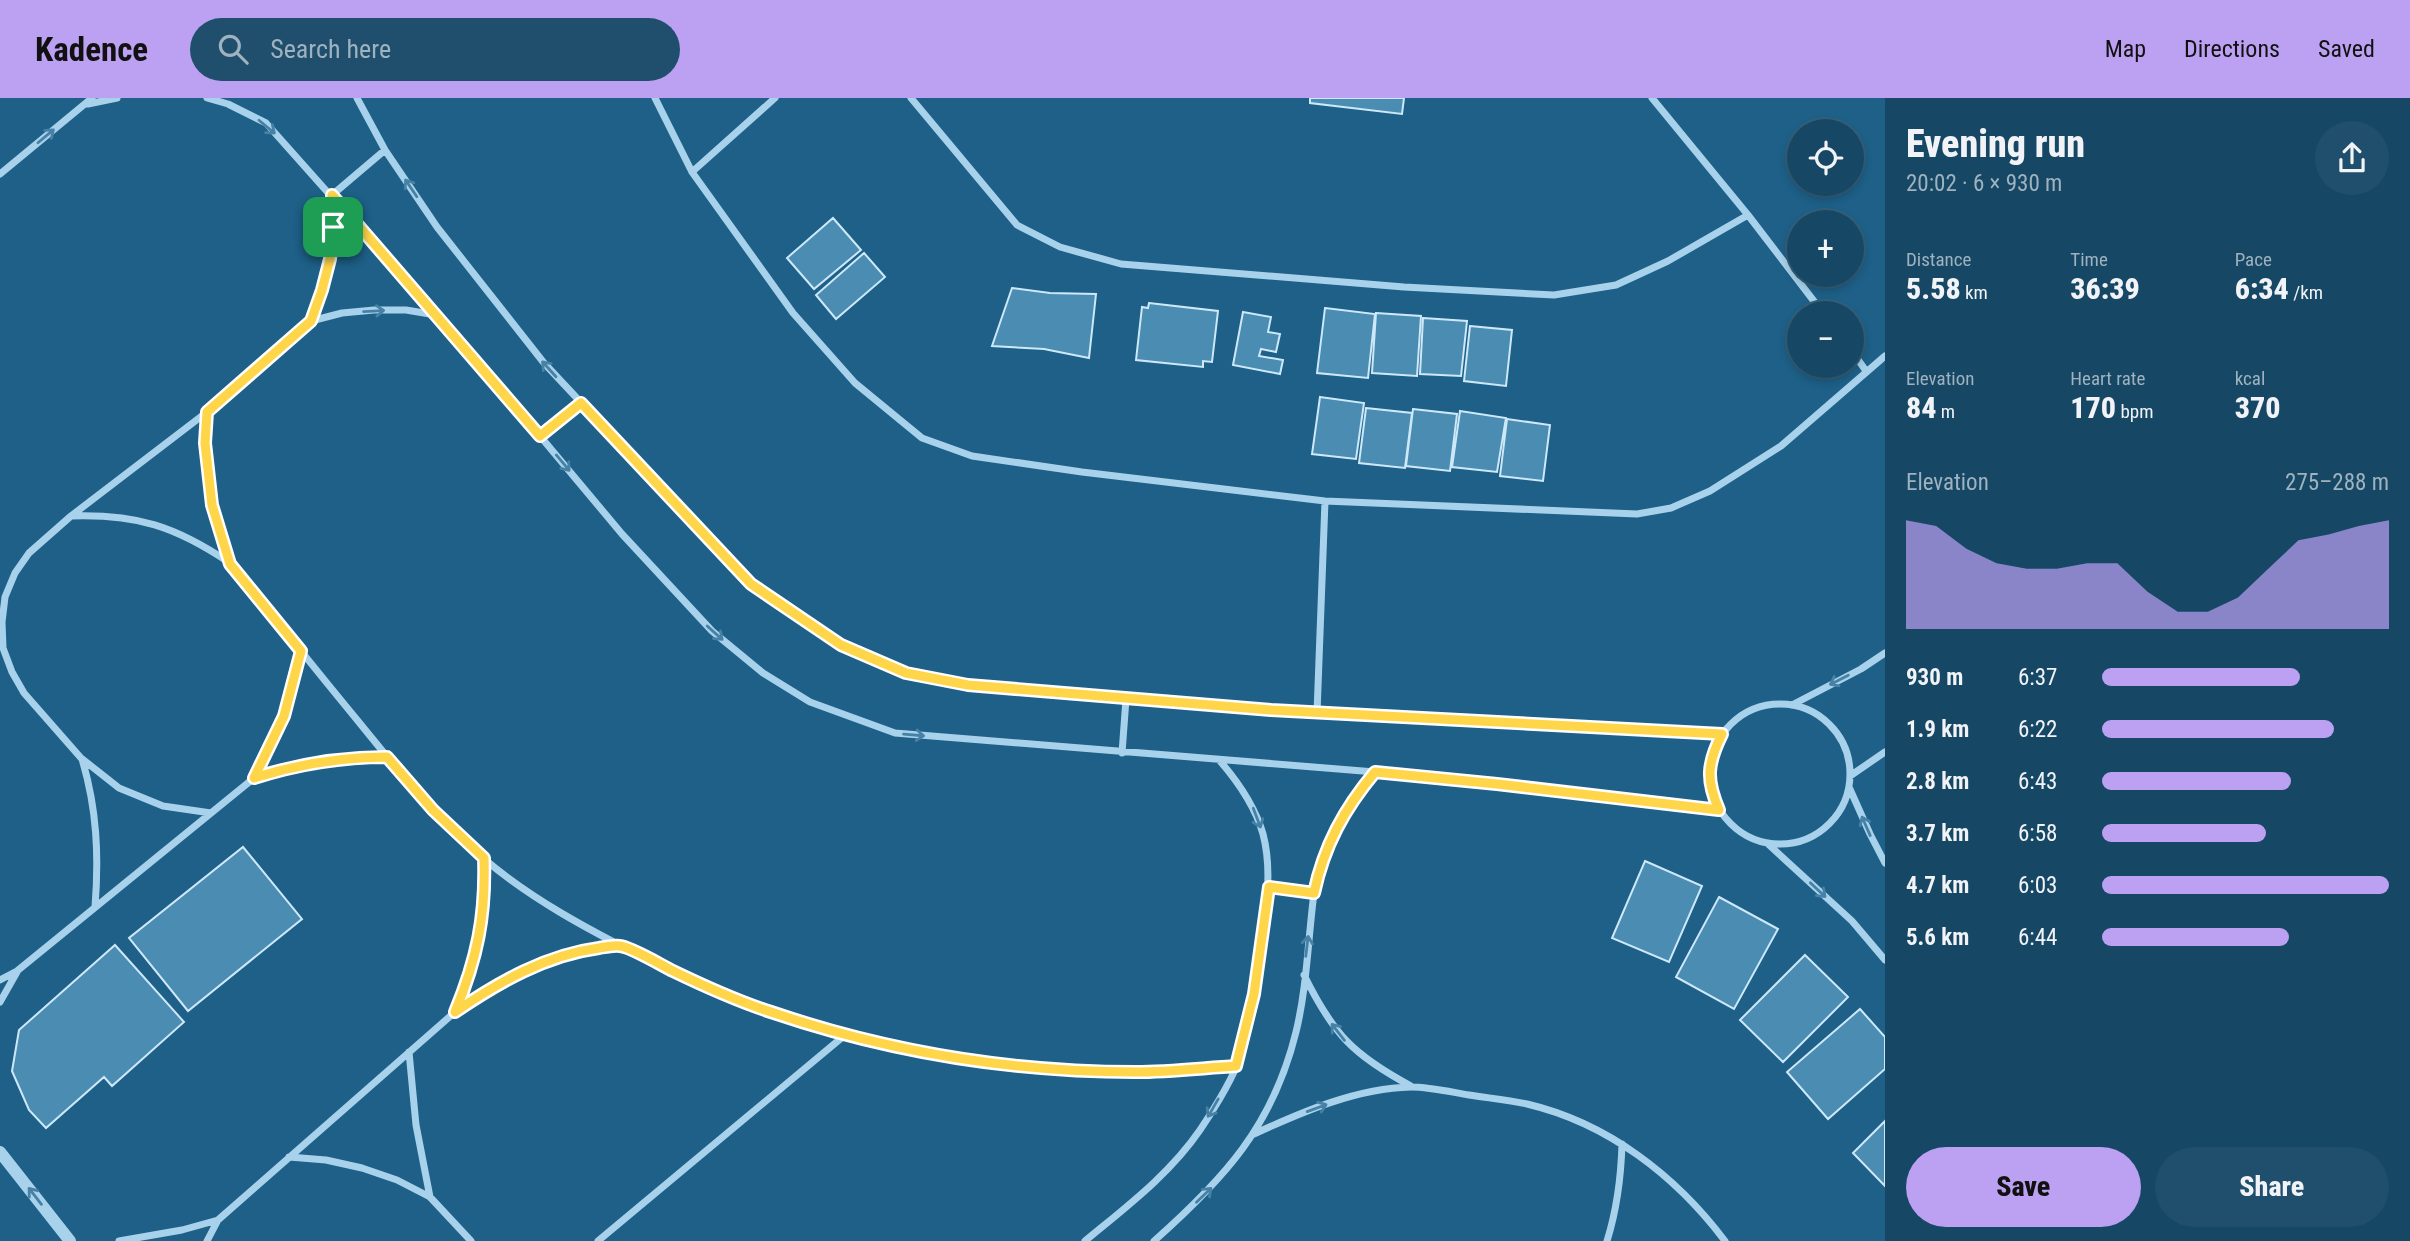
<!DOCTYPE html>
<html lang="en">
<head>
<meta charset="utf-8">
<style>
  body { margin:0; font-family:"Roboto Condensed",sans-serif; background:#1f4f6c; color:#f1f3f6; height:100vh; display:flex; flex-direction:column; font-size:26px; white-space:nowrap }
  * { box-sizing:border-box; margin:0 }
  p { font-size:23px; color:#9eb2bf }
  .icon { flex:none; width:38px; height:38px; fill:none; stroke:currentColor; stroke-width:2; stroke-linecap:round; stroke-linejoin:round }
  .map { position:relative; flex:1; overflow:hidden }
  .side { display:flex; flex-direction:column; background:#164866; width:525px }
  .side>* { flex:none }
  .buttons { position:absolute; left:1787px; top:21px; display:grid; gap:14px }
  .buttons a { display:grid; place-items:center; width:77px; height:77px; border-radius:50%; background:#164866; box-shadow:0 4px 10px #0003,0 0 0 2px #35607a; font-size:35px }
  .pin { position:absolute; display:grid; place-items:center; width:60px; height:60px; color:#fff; margin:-30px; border-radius:14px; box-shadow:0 4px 10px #0006 }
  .round { display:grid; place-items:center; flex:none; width:74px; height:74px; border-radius:37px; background:#1f4f6c }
  .headline { display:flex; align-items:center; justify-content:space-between; height:119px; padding:0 21px }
  h1 { font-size:38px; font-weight:800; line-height:52px }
  .metrics { display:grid; grid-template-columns:repeat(3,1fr); gap:10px; height:119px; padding:7px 21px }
  .metrics div { display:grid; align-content:center }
  .metrics b { font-size:30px; font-weight:800 }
  .metrics small { font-size:19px; font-weight:400 }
  .metrics p { font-size:19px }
  .chart { height:196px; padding:14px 21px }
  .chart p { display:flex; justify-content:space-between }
  .chart svg { width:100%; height:126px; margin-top:7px; fill:#bca0f2; opacity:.7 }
  .action { display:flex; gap:14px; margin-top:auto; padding:14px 21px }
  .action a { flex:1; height:80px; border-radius:42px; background:#bca0f2; color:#111; font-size:28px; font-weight:800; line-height:80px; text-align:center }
  .action a+a { background:#1f4f6c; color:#f1f3f6 }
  ul { padding:0 21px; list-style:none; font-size:23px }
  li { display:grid; grid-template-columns:112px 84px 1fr; align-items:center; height:52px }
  li i { height:18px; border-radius:9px; background:#bca0f2 }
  header { display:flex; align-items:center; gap:42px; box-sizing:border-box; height:98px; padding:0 35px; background:#bca0f2; color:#111 }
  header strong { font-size:33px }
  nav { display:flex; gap:38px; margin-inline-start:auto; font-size:24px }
  .search { width:490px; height:63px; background:#1f4f6c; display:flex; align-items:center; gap:18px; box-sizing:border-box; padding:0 24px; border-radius:38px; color:#9eb2bf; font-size:26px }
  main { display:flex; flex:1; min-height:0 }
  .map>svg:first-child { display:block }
</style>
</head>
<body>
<header>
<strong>Kadence</strong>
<div class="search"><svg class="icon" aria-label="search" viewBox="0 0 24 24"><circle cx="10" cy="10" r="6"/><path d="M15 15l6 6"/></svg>Search here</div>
<nav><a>Map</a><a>Directions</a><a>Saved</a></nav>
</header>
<main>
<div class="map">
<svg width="1885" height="1143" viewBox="0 0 1885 1143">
  <rect width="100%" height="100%" fill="#1e6088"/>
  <path fill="#4a8cb2" stroke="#cde8f8" stroke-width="2" d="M1310,0H1404L1402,16L1310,5Z
    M833,120L861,152L814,191L787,160Z
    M864,155L885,179L836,221L816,197Z
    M1012,190L1050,195L1096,196L1089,260L1044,251L992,248Z
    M1149,205L1218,213L1212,264L1203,263V269L1136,262L1142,209L1148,210Z
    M1325,210L1375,216L1368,280L1317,275Z
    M1243,214L1271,219L1268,234L1280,236L1276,254L1261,251L1259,258L1283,262L1280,276L1233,267Z
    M1376,215L1421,218L1417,278L1372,275Z
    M1423,220L1467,223L1461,278L1420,276Z
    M1470,228L1512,232L1506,288L1464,283Z
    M1320,299L1364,305L1356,361L1312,356Z
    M1366,310L1412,315L1405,370L1359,365Z
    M1413,311L1457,316L1450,373L1406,368Z
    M1460,313L1506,320L1497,374L1452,369Z
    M1507,321L1550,327L1543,383L1500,378Z
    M243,749L302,821L188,913L129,840Z
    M1645,763L1702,788L1669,864L1612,840Z
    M1719,799L1778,831L1734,911L1676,879Z
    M115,847L184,924L112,988L104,979L46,1030L29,1012L12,973L19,932Z
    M1805,857L1848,899L1783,964L1740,922Z
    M1860,911L1885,939V971L1828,1021L1787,974Z
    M1885,1023V1088L1853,1055Z"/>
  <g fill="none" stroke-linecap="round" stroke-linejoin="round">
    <path stroke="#a8d2eb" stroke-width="7" d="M207,0L228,6L266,25L468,252L622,436L712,533L763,575L810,604L895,635L1375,674L1497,686L1719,712
      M357,0L385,52L437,129L544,265L751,486L841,547L906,575L968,588L1271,612L1722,636
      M655,0L692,74L793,215L855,285L922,340L972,358L1082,374L1325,403L1637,416L1671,410L1710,393L1781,348L1885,258
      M911,0L1017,127L1060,149L1121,166L1404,189L1554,197L1616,187L1668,163L1748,117
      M1652,0L1748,117L1823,215
      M88,6L117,0
      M692,74L775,0
      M0,76L92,0
      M311,223C327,181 333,142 332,97L385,52
      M1852,253L1866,273
      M207,314C204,368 212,415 230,465
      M540,338L581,305
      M71,418C137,416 175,428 230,465C273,518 315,571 358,623C397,671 436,720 483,760C531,801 589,832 645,860C769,920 902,961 1039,971C1105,976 1171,972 1236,968
      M1710 676a70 70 0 1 1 140 0a70 70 0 1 1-140 0Z
      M1792,607L1861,571L1885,555
      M1317,615L1325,403
      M1122,655L1126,601
      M82,661C97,711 99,758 95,809
      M1850,678L1885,654
      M254,680L284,618L301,553
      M1849,689L1870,736L1885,765
      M211,715L163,708L119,690L81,660L24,595L12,574L3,550L2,524L5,499L15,475L29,455L71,418L207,314L311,223L342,215L374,212H406L436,217
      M1768,746L1852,823L1885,862
      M1269,789L1314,795
      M1304,877C1333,936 1353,957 1411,988
      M0,882L17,873L254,680L319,663L353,659H387
      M0,904L17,874
      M455,913C478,861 486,817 483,760
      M409,954L416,1027L430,1099
      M1254,1036C1302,1014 1357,990 1411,989C1430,989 1451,994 1469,997C1488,1000 1508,1002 1527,1006C1608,1025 1676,1078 1725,1143
      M289,1059L326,1062L362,1070L397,1082L430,1099L471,1143
      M119,1143L182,1132L218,1122
      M207,1143L218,1122L455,914C508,877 555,856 620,848
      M598,1143L845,937
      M1085,1143C1126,1109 1169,1077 1200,1032C1211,1016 1230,985 1237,967C1249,935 1254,897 1258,863C1264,820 1274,778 1263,736C1255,708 1239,685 1220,663
      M1154,1143C1224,1081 1273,1028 1296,934C1307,889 1308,841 1314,795C1324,748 1344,711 1375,674
      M1607,1143C1617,1111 1621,1080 1622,1046"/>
    <path stroke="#a8d2eb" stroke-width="12" d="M0,1054L70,1143"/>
  </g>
  <defs><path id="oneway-shaft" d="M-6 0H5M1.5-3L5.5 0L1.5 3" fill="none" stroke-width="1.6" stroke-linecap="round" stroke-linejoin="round" transform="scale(1.75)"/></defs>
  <g stroke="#4782a6">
    <use href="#oneway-shaft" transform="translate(267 29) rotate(40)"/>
    <use href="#oneway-shaft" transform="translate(46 38) rotate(-40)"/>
    <use href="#oneway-shaft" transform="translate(411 90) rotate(-124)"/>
    <use href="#oneway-shaft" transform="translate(374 213) rotate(-3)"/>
    <use href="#oneway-shaft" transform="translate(549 271) rotate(-132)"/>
    <use href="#oneway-shaft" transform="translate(563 365) rotate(50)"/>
    <use href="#oneway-shaft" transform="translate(715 535) rotate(42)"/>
    <use href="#oneway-shaft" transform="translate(1839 582) rotate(153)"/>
    <use href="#oneway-shaft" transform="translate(914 637) rotate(5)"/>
    <use href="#oneway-shaft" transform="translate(1257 720) rotate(69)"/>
    <use href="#oneway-shaft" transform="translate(1866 728) rotate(-114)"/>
    <use href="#oneway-shaft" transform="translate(1818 792) rotate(43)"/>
    <use href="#oneway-shaft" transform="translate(1307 848) rotate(-83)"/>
    <use href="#oneway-shaft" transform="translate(1338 934) rotate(-128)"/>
    <use href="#oneway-shaft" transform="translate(1213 1010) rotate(120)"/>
    <use href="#oneway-shaft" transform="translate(1317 1010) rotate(-20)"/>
    <use href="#oneway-shaft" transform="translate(1204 1097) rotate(-44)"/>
    <use href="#oneway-shaft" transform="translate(35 1098) rotate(-128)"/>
  </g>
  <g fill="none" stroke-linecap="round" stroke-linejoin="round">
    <g stroke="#fff" stroke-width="14">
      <path id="route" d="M332,97L540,338L581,305L751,486L841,547L906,575L968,587L1271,612L1722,636C1707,666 1706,682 1719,712L1497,686L1375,674C1344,711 1324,748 1314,795L1269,789L1254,896L1236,968C1203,970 1169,974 1136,974C1011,974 889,954 771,914C737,903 704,888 673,873C661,867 631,849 620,848C614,847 605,849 599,850C546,857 499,884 455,914C477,861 486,818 484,760L433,712L387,659C341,659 298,666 254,680L284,618L301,553L230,466L212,407L205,345L207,314L311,223L322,192L330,161L333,129Z"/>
    </g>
    <use href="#route" stroke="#ffd54a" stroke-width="9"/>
  </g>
</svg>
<div class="buttons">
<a><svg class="icon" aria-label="locate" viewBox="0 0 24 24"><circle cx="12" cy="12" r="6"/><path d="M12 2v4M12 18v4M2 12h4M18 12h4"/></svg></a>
<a>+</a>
<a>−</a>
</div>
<div class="pin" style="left:333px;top:129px;background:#1e9e55"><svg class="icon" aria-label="arrive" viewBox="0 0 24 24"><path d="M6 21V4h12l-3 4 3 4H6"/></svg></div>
</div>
<section class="side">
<div class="headline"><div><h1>Evening run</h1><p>20:02 · 6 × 930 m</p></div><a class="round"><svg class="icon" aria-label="share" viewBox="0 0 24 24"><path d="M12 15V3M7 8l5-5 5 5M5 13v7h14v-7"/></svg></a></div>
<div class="metrics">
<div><p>Distance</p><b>5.58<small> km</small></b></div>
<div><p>Time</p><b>36:39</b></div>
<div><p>Pace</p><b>6:34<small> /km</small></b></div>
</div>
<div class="metrics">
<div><p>Elevation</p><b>84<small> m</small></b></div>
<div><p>Heart rate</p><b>170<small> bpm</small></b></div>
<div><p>kcal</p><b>370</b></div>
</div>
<div class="chart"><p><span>Elevation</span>275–288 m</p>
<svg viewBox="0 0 160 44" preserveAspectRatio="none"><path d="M0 44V6L10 8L20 16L30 21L40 23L50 23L60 21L70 21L80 31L90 38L100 38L110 33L120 23L130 13L140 11L150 8L160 6V44z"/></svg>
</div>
<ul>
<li><b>930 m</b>6:37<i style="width:69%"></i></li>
<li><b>1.9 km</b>6:22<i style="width:81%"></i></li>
<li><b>2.8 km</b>6:43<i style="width:66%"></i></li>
<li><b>3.7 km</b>6:58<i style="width:57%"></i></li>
<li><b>4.7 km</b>6:03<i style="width:100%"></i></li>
<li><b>5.6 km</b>6:44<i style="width:65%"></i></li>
</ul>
<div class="action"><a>Save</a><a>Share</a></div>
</section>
</main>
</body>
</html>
